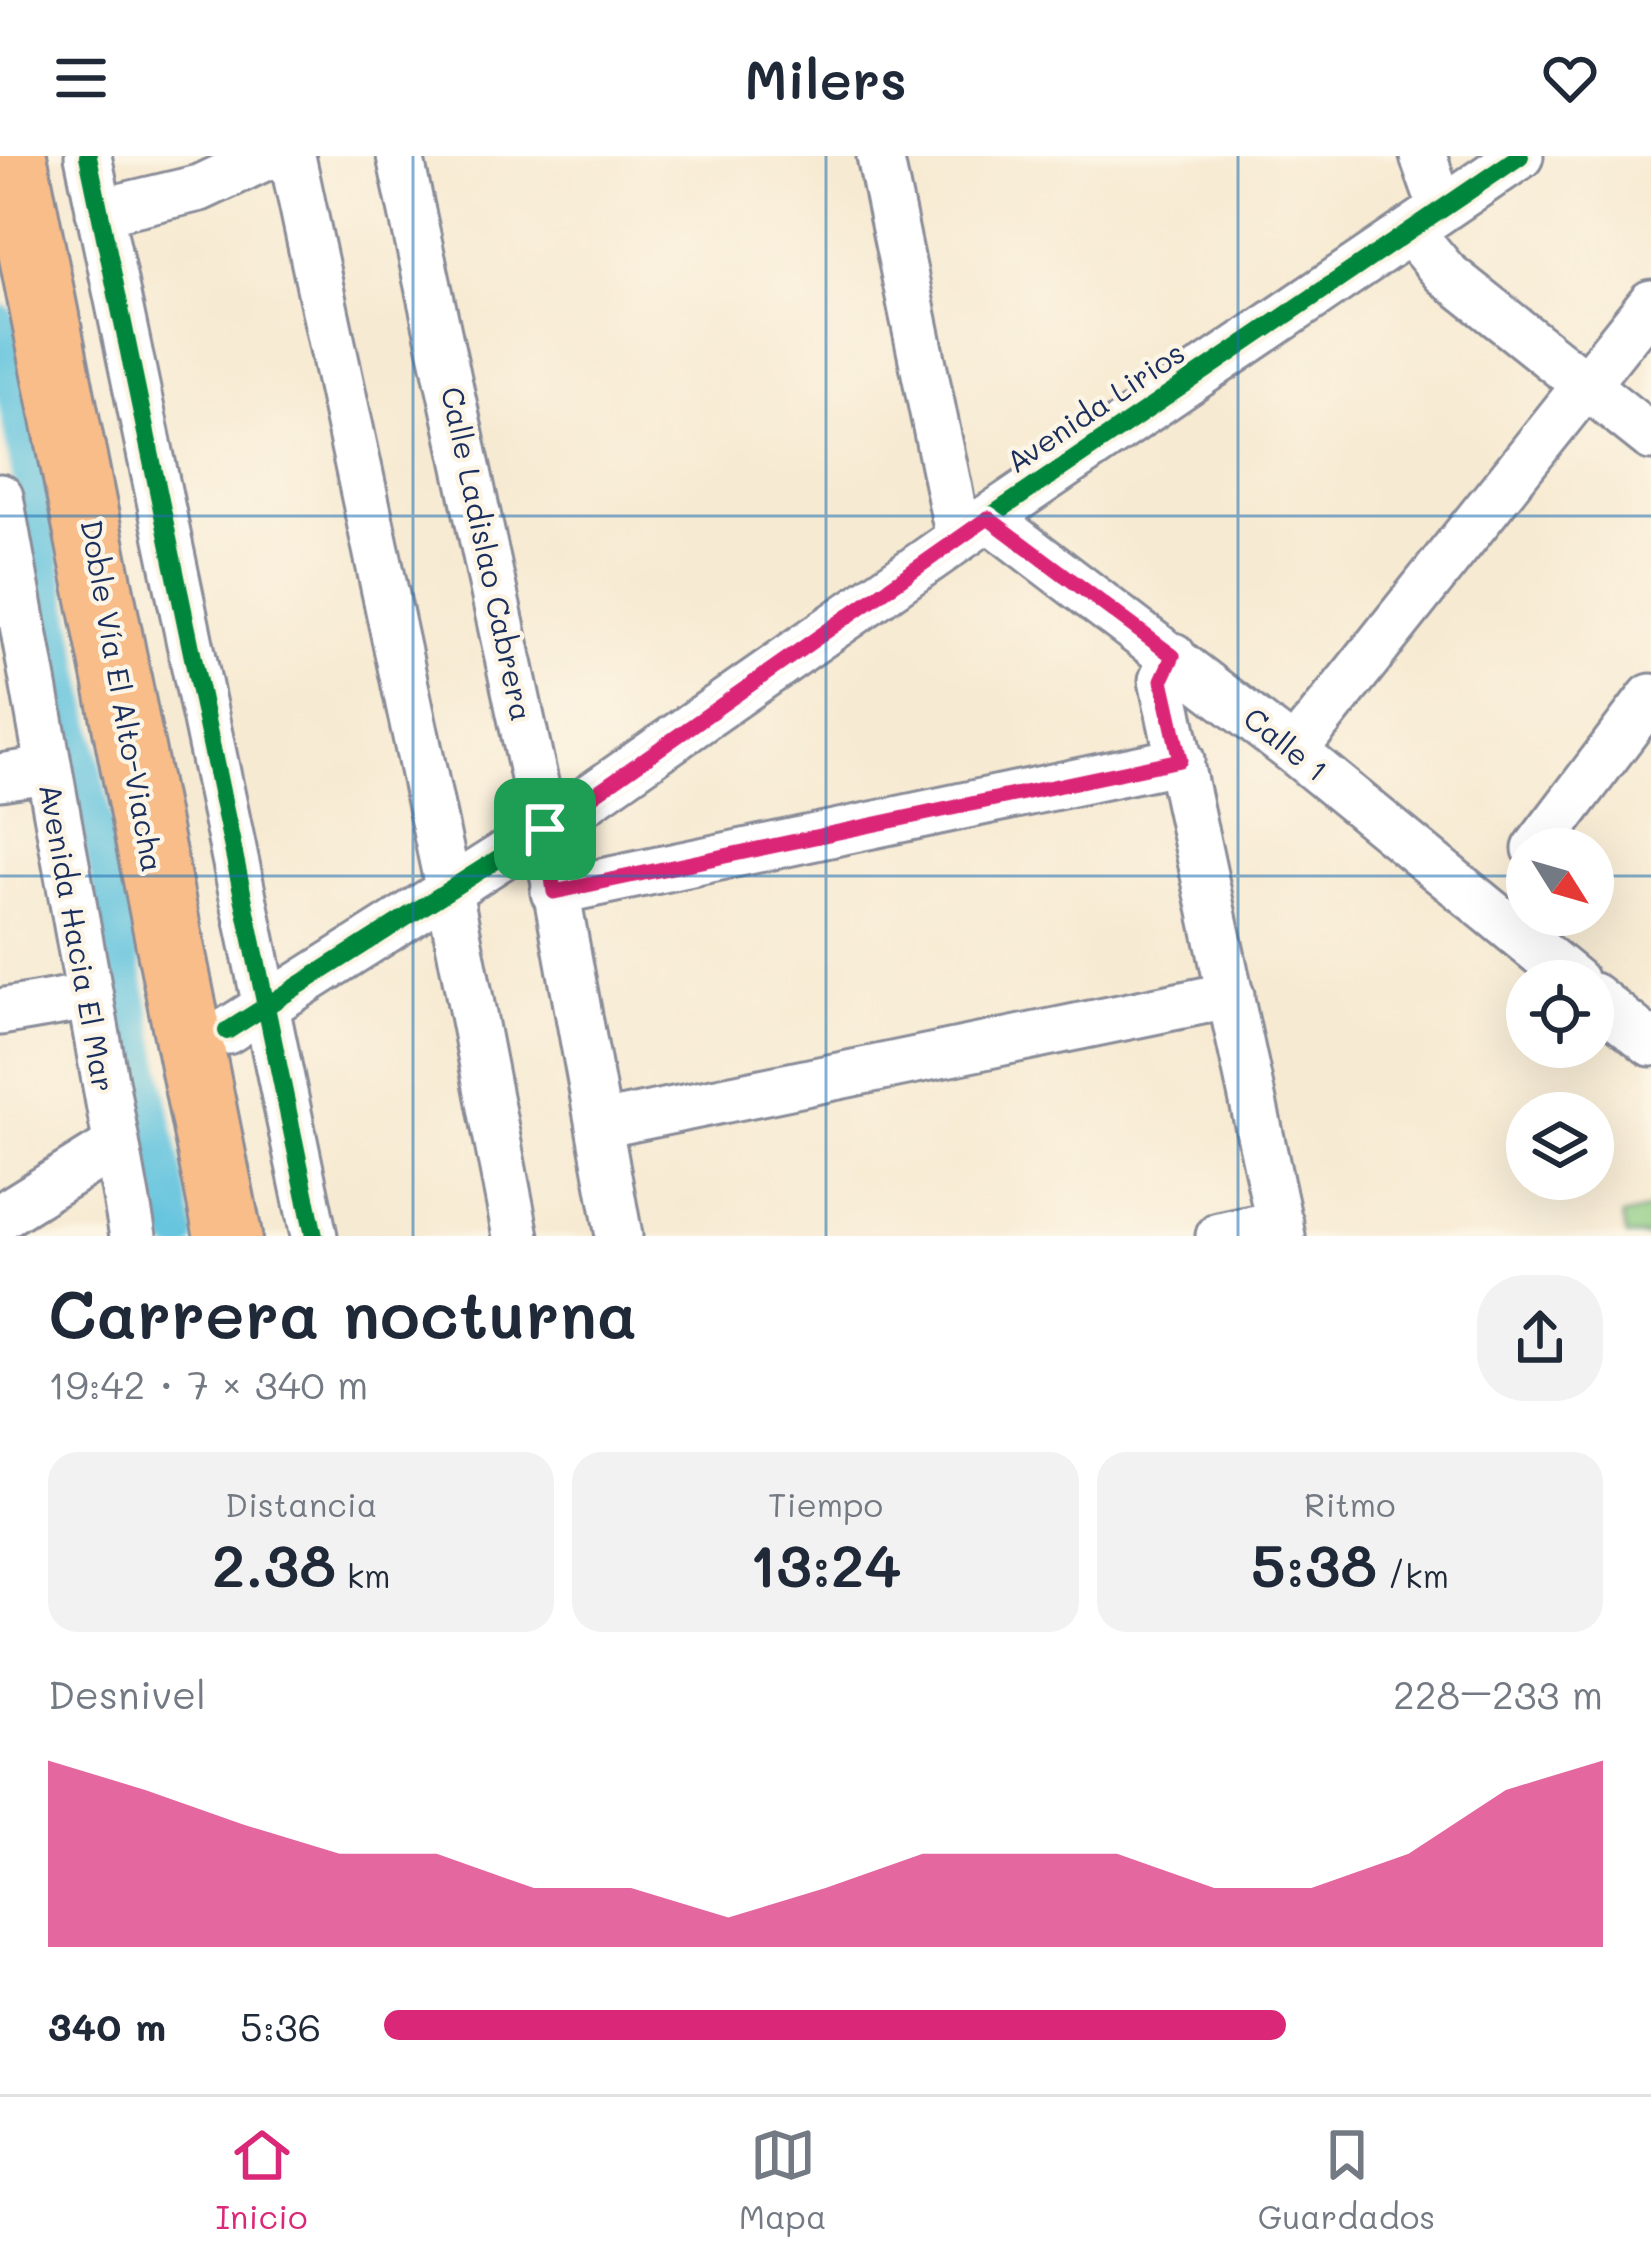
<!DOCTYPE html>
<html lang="es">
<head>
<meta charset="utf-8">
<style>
  body { margin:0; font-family:Mali,sans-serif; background:#f2f2f3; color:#1f2937; height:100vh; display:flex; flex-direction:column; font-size:45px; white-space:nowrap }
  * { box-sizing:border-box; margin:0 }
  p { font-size:39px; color:#747a83 }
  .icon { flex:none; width:66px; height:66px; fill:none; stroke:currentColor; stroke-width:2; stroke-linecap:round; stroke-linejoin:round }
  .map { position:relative; height:1080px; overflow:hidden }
  .details { display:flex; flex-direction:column; background:#fff; flex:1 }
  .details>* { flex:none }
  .needle { width:78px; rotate:127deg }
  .tools { position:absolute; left:1506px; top:672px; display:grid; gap:24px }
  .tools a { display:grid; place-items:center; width:108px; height:108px; border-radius:50%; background:#fff; box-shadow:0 12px 48px #0002; font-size:60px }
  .pin { position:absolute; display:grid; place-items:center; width:102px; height:102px; color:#fff; margin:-51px; border-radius:24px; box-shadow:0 6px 18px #0006 }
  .round { display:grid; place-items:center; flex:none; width:126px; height:126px; border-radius:48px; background:#f2f2f3 }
  .summary { display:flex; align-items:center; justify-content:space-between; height:204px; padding:0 48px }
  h1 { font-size:66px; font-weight:600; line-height:90px }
  .metrics { display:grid; grid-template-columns:repeat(3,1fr); gap:18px; height:204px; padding:12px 48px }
  .metrics div { display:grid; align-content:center; border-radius:30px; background:#f2f2f3; text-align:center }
  .metrics b { font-size:60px; font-weight:600 }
  .metrics small { font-size:33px; font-weight:400 }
  .metrics p { font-size:33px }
  .chart { height:336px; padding:24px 48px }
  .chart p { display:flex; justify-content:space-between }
  .chart svg { width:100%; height:216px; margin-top:12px; fill:#db2777; opacity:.7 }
  ul { padding:0 48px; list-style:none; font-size:39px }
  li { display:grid; grid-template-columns:192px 144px 1fr; align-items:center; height:90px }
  li i { height:30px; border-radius:15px; background:#db2777 }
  header { display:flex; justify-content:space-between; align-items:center; height:156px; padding:0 48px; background:#fff; font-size:54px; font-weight:600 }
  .tabs { display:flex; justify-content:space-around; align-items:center; height:168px; border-top:3px solid #e0e1e3; background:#fff; font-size:33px; color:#747a83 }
  .tabs a { display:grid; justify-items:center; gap:6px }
  .tabs .on { color:#db2777 }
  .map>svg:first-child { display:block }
</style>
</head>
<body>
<header><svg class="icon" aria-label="menu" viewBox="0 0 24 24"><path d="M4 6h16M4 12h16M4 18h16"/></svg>Milers<svg class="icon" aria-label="heart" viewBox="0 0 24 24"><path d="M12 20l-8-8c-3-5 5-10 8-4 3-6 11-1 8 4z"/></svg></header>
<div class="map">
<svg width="1651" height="1080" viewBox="0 0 1651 1080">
  <rect width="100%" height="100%" fill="#fcf5e5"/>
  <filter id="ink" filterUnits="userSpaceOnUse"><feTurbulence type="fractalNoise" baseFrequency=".00833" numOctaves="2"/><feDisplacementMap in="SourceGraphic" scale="24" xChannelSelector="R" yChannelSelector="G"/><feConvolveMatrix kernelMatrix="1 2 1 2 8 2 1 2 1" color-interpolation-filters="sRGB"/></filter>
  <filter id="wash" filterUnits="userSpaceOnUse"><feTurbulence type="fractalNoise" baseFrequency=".004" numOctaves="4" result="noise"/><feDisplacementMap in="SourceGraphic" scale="48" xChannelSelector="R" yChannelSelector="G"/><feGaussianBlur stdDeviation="2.7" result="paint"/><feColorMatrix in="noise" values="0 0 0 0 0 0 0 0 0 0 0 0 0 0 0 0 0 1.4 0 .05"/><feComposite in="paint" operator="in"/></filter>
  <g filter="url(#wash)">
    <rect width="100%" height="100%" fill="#f7ead2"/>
    <path fill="#8ecc83" stroke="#547e70" stroke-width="3" d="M1651,1053V1080H1626L1622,1060Z"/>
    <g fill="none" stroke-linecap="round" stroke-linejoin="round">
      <path stroke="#60c3de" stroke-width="33" d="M0,165C55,471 118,776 179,1080"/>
    </g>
  </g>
  <g filter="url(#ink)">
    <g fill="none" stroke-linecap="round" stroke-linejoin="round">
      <g stroke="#898c98" stroke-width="51">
        <path id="minor" d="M88,0L314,1080
          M292,0L449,735L516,1080
          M400,0L545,673L619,1080
          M880,0L959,382
          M1423,0L1435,34L1447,49
          M99,56L200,32L268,0
          M1410,75L1445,117L1651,281
          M0,341L133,1080
          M988,362L1294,595L1575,825
          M1173,500L1162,524L1282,1080
          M1294,595L1651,147
          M0,621L46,614
          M1536,693L1651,541
          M554,736L1181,604
          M1593,840L1651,887
          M0,856L88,841
          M227,875L545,673L988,362L1520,0
          M601,969L1231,839
          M0,1061L114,990
          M1219,1080L1280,1067"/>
      </g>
      <g stroke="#898c98" stroke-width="72">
        <path id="highway" d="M13,0L228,1080"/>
      </g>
      <use href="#minor" stroke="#fff" stroke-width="45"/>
      <use href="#highway" stroke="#f8bd89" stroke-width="66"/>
      <g stroke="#fcf5e5" stroke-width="26">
        <path id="cycleway" d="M88,0L314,1080
          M227,875L545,673L988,362L1520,0"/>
      </g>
      <use href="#cycleway" stroke="#00873e" stroke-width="18"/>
    </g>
  </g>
  <g fill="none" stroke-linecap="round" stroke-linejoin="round" filter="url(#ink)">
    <g stroke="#fff" stroke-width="24">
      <path id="route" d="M988,362L1173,500L1162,524L1180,604L554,736L545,673Z"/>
    </g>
    <use href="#route" stroke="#db2777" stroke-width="15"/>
  </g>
  <path fill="none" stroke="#1f6fb2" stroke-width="3" stroke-opacity="0.55" d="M413,0V1080M826,0V1080M1238,0V1080M0,360H1651M0,720H1527M1593,720H1651"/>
  <g text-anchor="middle" stroke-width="9" stroke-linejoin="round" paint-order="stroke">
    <g font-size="30" fill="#1b2f5e" stroke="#fcf5e5">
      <text transform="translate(1096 252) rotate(-34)" y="10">Avenida Lirios</text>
      <text transform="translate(486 398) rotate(78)" y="10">Calle Ladislao Cabrera</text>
      <text transform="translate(121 540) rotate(80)" y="10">Doble Vía El Alto-Viacha</text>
      <text transform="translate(1285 589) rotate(39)" y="10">Calle 1</text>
      <text transform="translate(76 782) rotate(80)" y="10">Avenida Hacia El Mar</text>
    </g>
  </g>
</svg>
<div class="tools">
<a><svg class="needle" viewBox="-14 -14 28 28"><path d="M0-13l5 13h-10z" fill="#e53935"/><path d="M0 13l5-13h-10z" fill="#747a83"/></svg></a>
<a><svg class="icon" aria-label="locate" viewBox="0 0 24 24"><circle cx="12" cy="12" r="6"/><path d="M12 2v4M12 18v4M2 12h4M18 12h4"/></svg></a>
<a><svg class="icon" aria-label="layers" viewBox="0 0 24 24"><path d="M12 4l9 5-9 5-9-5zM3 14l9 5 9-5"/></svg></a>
</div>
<div class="pin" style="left:545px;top:673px;background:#1e9e55"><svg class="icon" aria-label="arrive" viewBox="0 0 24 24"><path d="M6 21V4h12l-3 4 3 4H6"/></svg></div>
</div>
<section class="details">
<div class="summary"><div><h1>Carrera nocturna</h1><p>19:42 · 7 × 340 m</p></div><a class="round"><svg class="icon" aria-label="share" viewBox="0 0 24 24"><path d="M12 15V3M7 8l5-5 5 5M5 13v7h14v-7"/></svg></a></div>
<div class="metrics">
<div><p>Distancia</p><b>2.38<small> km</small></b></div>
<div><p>Tiempo</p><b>13:24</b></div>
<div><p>Ritmo</p><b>5:38<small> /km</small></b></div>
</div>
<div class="chart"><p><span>Desnivel</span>228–233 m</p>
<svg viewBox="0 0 160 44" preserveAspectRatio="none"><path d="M0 44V6L10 12L20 19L30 25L40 25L50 32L60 32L70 38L80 32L90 25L100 25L110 25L120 32L130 32L140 25L150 12L160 6V44z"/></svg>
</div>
<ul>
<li><b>340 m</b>5:36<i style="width:74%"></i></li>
</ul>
</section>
<nav class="tabs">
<a class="on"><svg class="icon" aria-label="home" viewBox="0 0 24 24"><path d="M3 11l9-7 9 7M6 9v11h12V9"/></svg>Inicio</a>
<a><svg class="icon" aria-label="map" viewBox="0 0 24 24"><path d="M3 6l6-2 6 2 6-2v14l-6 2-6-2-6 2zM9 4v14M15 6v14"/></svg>Mapa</a>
<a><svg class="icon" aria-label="saved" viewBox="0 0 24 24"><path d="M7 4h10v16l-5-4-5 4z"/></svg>Guardados</a>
</nav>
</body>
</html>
